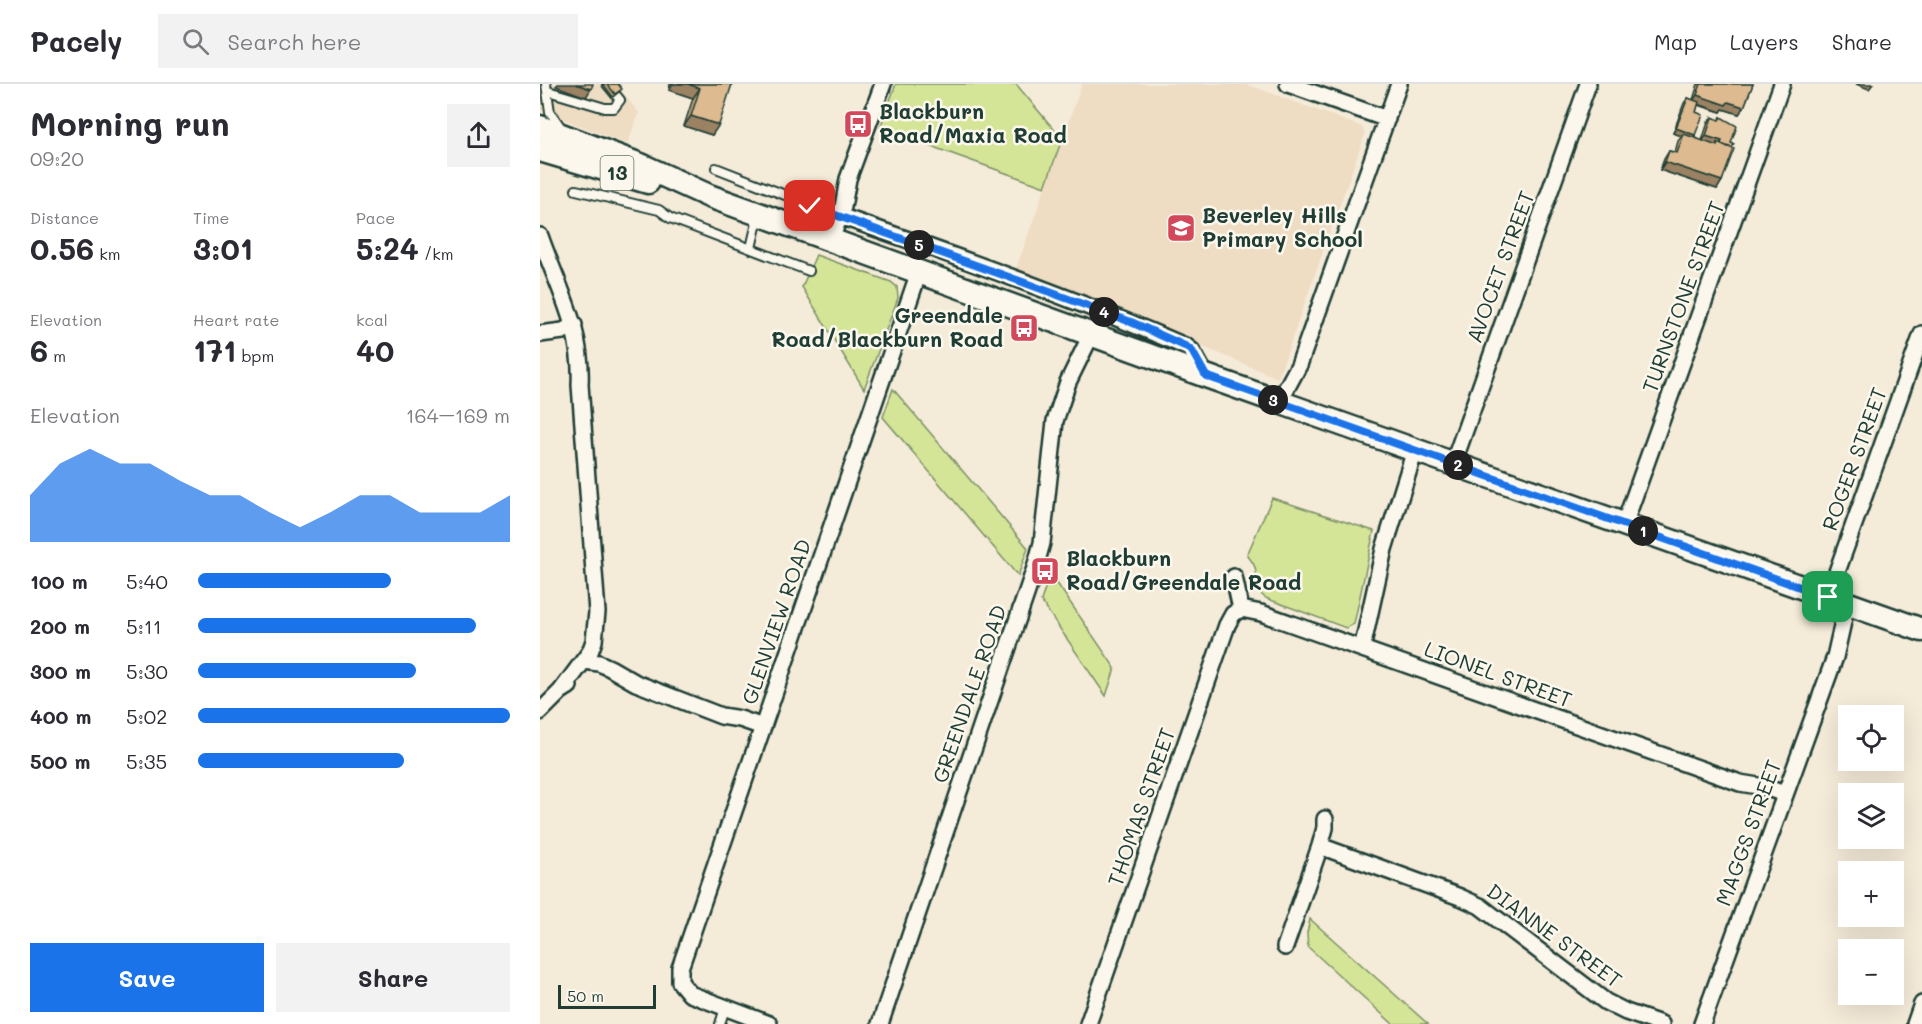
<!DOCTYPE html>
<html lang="en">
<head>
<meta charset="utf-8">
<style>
  body { margin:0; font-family:Mali,sans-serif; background:#f2f2f3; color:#2b2b33; height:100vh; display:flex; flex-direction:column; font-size:22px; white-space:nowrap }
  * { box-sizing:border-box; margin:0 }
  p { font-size:20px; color:#7c7c81 }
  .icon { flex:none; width:33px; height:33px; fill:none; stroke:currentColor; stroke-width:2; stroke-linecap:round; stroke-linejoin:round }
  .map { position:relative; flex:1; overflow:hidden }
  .details { display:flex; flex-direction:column; background:#fff; width:540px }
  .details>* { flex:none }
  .tools { position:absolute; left:1298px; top:621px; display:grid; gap:12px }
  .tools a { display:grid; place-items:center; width:66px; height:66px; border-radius:0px; background:#fff; box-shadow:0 6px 24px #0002; font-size:30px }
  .scale { position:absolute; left:18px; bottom:15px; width:98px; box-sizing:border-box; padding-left:6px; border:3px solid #1f3d34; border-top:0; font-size:16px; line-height:21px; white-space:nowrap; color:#1f3d34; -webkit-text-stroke:4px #fbf7ec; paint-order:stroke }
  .pin { position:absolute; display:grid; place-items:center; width:51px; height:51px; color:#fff; margin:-26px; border-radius:12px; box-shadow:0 3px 9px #0006 }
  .km { position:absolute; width:30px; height:30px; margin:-15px; border-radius:50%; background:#222; color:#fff; font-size:16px; line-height:30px; text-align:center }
  .round { display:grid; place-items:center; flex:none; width:63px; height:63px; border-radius:0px; background:#f2f2f3 }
  .overview { display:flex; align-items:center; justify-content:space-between; height:102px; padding:0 30px }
  h1 { font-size:33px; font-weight:800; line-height:45px }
  .metrics { display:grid; grid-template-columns:repeat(3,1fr); gap:9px; height:102px; padding:6px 30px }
  .metrics div { display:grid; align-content:center }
  .metrics b { font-size:30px; font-weight:800 }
  .metrics small { font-size:16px; font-weight:400 }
  .metrics p { font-size:16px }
  .chart { height:168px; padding:12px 30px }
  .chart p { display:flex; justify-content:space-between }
  .chart svg { width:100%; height:108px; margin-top:6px; fill:#1a73e8; opacity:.7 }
  .primary-button { display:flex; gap:12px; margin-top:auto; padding:12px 30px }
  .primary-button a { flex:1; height:69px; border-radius:0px; background:#1a73e8; color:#fff; font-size:24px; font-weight:800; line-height:69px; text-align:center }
  .primary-button a+a { background:#f2f2f3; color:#2b2b33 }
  ul { padding:0 30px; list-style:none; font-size:20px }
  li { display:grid; grid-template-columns:96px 72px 1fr; align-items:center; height:45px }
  li i { height:15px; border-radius:8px; background:#1a73e8 }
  header { display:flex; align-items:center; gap:36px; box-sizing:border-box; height:84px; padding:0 30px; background:#fff; border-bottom:2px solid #e1e1e2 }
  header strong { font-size:28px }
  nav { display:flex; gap:33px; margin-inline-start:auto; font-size:21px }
  .search { width:420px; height:54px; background:#f2f2f3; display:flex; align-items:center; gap:15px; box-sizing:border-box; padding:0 21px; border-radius:0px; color:#7c7c81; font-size:22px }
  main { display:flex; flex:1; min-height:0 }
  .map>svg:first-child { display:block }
</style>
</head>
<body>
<header>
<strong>Pacely</strong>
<div class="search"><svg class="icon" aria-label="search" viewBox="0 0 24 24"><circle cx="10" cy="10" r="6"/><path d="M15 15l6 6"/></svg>Search here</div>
<nav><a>Map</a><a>Layers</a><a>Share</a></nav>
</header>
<main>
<section class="details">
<div class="overview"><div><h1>Morning run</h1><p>09:20</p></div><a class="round"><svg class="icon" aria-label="share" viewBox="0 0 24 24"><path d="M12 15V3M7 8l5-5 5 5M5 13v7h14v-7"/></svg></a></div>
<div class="metrics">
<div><p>Distance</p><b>0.56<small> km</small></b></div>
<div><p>Time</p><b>3:01</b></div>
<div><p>Pace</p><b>5:24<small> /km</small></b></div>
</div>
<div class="metrics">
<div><p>Elevation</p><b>6<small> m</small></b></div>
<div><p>Heart rate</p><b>171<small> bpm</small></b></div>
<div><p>kcal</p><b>40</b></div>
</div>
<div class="chart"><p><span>Elevation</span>164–169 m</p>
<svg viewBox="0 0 160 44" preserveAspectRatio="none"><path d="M0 44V25L10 12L20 6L30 12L40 12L50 19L60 25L70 25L80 32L90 38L100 32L110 25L120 25L130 32L140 32L150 32L160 25V44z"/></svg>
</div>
<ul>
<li><b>100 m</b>5:40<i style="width:62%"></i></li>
<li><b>200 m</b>5:11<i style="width:89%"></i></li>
<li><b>300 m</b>5:30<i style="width:70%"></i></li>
<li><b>400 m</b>5:02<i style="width:100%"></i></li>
<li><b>500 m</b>5:35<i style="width:66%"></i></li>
</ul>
<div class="primary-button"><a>Save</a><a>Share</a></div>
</section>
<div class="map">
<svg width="1382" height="940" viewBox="0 0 1382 940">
  <rect width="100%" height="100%" fill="#f5ebd9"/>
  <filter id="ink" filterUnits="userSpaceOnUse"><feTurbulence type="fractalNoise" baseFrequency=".0167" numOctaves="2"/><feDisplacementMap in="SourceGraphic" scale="12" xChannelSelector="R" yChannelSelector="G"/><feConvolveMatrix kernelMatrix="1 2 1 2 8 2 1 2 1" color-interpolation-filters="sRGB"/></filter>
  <g filter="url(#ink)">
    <path fill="#eedcc3" d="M0,0H76L99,29L87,60L0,26Z
      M542,0H706L822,43L825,50L738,294L476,185Z"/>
    <path fill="#d5e598" stroke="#7a9166" stroke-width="1.5" d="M356,0H476L522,55L505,103L340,44Z
      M276,171L351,198L357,203L358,214L324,305L262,203Z
      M353,305L488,464L478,492L343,333Z
      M732,414L834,447L814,540L806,544L728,515C713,508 719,497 715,484C714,479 710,475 707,471Z
      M510,489L575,584L566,612L501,517Z
      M770,835L888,940H853L768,863L767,849Z"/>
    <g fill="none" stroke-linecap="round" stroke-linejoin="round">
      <g stroke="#1f3d34" stroke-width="12">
        <path id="lane" d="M6,0L10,28L22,45
          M8,7L65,24H74L80,16L67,0
          M176,84L291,129
          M36,106L119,126L130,134L269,187
          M211,164L218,134
          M180,940L185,924"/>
      </g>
      <g stroke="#1f3d34" stroke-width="20">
        <path id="street" d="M748,0L847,35
          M291,129C411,170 531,213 647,263L652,267L666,292
          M0,152C18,204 43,245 40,301L57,528L54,557L50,568L21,607
          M291,156L303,123L308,95L343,0
          M0,250L23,247L34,241
          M739,318L759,281L859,0
          M913,380L1048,0
          M1084,441L1242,0
          M694,493L701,525
          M1288,513L1382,250
          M701,525L721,529L1200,699L1224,703L1245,710
          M822,565L844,465L875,366
          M44,577L59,579L70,584L96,599L181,632L200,635L223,643
          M0,628L21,607L29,602
          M780,762L920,813L940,822L1066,918L1086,928L1121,940
          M745,863L780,762L785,744V735
          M229,940L150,910L140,898V884L379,188
          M340,940L495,484L502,459L515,337L528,298L551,251
          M548,940L687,541L693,530L701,525
          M1162,940L1295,573L1307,520
          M1375,940L1382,920"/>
      </g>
      <g stroke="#1f3d34" stroke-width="27">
        <path id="primary" d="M0,43L103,82L169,112L666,292L1382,546
          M0,66L108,98"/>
      </g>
      <use href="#lane" stroke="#fbf7ec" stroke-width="8"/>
      <use href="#street" stroke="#fbf7ec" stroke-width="15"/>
      <use href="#primary" stroke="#fbf7ec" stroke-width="22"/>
    </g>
    <path fill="#bea07b" stroke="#1f3d34" stroke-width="1.5" d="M63,0H78L80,7L73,13Z
      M130,0H192L172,51L144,42L153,14L129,6Z
      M1158,0H1213L1204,23L1199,30L1183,25L1181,28L1158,21L1156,28L1155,51L1154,53L1162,57L1168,38L1172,33L1179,36L1181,33L1192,64L1182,97L1177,105L1120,86L1124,75L1129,67L1135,68L1138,57L1142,52L1133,49L1144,19L1148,14L1153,16Z"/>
    <path fill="#9b8264" stroke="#1f3d34" stroke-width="1.5" d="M18,0H36L51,5L46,13L16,2Z
      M133,0H148L160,4L153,14L129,6Z
      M1316,0H1333L1329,5Z
      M1157,11L1188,18L1204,23L1199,30L1183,25L1181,28L1152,18Z
      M151,32L179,41L172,51L144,42Z
      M1136,44L1155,51L1152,56L1144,50L1142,52L1133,49Z
      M1166,52L1182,57L1178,62L1177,59L1176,62L1162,57Z
      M1125,78L1182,97L1177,105L1120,86Z"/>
    <path fill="#ddba8f" stroke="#1f3d34" stroke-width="1.5" d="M36,0H53L51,5Z
      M67,0H78L82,5L75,10Z
      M148,0H192L179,41L151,32L160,4Z
      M1161,0H1213L1204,23L1188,18L1186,21L1157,11Z
      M1148,14L1159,18L1156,28L1163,31L1155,51L1136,44Z
      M1172,33L1179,36L1181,33L1197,42L1191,59L1194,60L1192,64L1181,60L1182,57L1166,52Z
      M1144,50L1177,62V59L1194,65L1182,97L1125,78L1129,67L1137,69Z"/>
  </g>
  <g fill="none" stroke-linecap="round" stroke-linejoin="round" filter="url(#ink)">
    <g stroke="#fff" stroke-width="12">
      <path id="route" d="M270,122L466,192L591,238L647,263L652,267L666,292L1288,513"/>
    </g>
    <use href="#route" stroke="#1a73e8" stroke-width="8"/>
  </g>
  <defs>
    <g id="bus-square" transform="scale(1.5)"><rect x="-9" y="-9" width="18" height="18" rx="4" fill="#d1495b" stroke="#fbf7ec"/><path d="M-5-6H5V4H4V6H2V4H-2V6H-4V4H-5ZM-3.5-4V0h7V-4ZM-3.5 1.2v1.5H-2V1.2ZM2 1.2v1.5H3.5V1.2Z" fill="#fff"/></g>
    <g id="school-square" transform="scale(1.5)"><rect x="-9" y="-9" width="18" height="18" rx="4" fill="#d1495b" stroke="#fbf7ec"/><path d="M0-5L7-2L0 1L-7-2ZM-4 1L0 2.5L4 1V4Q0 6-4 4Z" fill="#fff"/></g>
  </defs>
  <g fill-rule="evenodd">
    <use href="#bus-square" x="318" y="40"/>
    <use href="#school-square" x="641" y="144"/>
    <use href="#bus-square" x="484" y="244"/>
    <use href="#bus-square" x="505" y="487"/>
  </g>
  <g text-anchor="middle" stroke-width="5" stroke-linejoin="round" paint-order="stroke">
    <rect fill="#fbf7ec" stroke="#61756b" stroke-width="1.5" x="60.5" y="72" width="33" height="34" rx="4.5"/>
    <g font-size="20" font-weight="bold" fill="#1f3d34">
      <text x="77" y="96">13</text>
    </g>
    <g font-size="21" font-weight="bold" fill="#1f3d34" stroke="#fbf7ec" text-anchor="start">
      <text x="339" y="35">Blackburn<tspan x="339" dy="24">Road/Maxia Road</tspan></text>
      <text x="662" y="139">Beverley Hills<tspan x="662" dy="24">Primary School</tspan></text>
      <text x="463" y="239" text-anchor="end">Greendale<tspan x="463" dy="24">Road/Blackburn Road</tspan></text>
      <text x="526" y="482">Blackburn<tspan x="526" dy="24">Road/Greendale Road</tspan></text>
    </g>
    <g font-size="21" fill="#1f3d34" stroke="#fbf7ec">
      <text transform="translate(961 183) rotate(-70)" y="7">AVOCET STREET</text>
      <text transform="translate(1144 213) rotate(-70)" y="7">TURNSTONE STREET</text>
      <text transform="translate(1315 375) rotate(-70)" y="7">ROGER STREET</text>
      <text transform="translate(237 538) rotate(-71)" y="7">GLENVIEW ROAD</text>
      <text transform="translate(958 591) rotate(20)" y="7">LIONEL STREET</text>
      <text transform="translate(430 610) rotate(-71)" y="7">GREENDALE ROAD</text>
      <text transform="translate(602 723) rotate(-71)" y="7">THOMAS STREET</text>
      <text transform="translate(1209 749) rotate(-70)" y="7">MAGGS STREET</text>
      <text transform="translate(1014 852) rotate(36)" y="7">DIANNE STREET</text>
    </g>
  </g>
</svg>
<div class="tools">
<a><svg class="icon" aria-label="locate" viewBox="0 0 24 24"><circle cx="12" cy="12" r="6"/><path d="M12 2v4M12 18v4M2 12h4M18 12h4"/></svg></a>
<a><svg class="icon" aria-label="layers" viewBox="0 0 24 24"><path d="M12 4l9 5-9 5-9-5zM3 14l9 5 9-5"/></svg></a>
<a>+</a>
<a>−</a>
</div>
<div class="scale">50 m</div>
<div class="pin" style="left:1288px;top:513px;background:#1e9e55"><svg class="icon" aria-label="arrive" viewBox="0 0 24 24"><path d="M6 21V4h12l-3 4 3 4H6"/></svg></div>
<div class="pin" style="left:270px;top:122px;background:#d93025"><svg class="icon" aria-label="check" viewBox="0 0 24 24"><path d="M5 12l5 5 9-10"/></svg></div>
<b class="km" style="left:1103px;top:447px">1</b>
<b class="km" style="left:918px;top:381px">2</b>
<b class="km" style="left:733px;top:316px">3</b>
<b class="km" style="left:564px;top:228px">4</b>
<b class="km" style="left:379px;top:161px">5</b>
</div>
</main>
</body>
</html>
